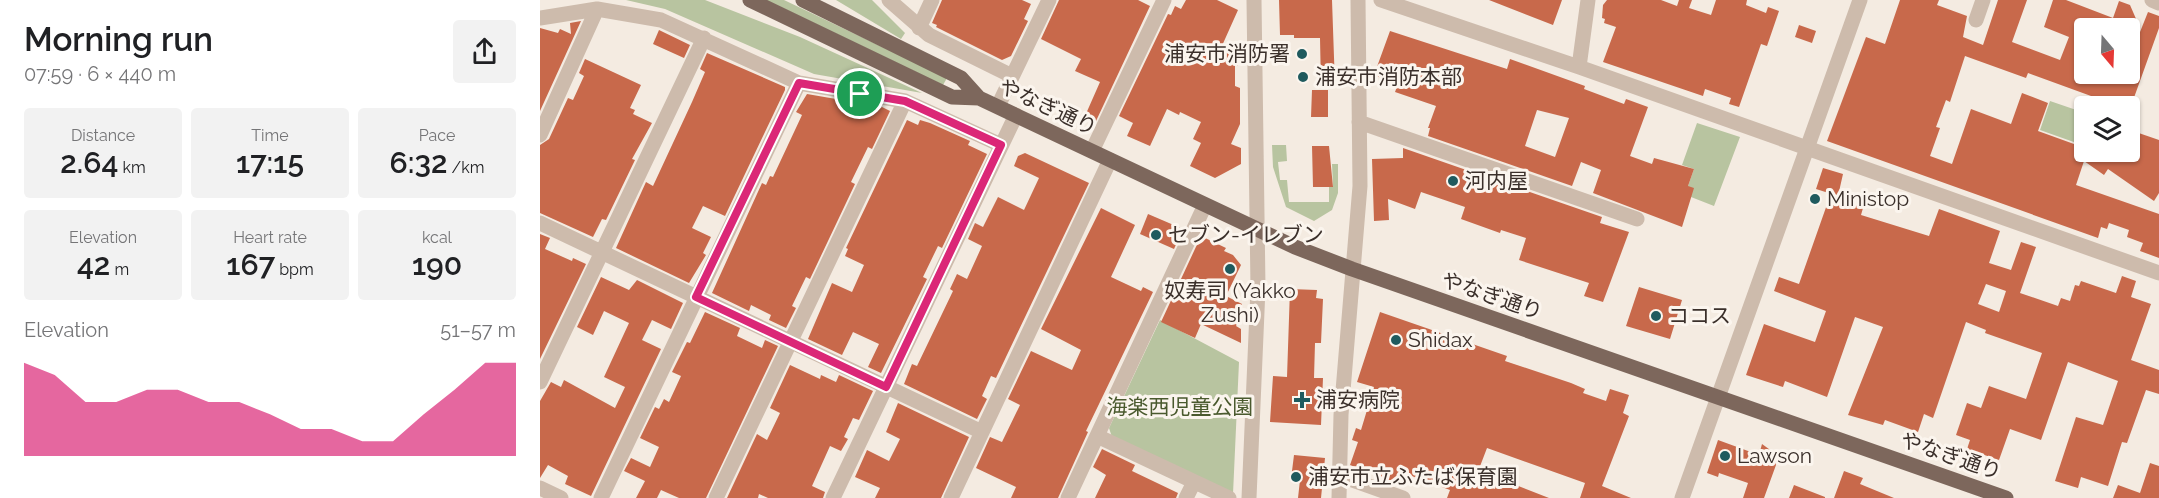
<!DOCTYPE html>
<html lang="en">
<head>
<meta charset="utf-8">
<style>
  body { margin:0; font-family:Raleway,"Noto Sans JP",sans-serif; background:#f2f2f2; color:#202124; height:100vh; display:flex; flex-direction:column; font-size:22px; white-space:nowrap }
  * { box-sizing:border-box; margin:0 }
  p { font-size:20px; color:#757577 }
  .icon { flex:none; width:33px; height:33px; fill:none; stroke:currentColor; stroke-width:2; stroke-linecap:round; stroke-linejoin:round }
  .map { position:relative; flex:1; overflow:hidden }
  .sheet { display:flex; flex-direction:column; background:#fff; width:540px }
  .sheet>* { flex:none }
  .needle { width:39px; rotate:161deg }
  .tools { position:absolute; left:1534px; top:18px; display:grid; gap:12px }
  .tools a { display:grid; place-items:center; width:66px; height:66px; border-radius:6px; background:#fff; box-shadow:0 2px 4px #0004; font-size:30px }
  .pin { position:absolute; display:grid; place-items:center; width:51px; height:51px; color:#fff; margin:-26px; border:3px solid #fff; border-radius:50%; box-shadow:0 2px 6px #0007 }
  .round { display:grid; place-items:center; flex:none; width:63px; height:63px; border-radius:6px; background:#f2f2f2 }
  .head { display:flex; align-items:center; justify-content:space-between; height:102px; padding:0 24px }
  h1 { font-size:33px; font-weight:600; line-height:45px }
  .stats { display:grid; grid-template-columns:repeat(3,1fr); gap:9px; height:102px; padding:6px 24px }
  .stats div { display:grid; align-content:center; border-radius:6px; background:#f2f2f2; text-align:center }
  .stats b { font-size:30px; font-weight:600 }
  .stats small { font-size:16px; font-weight:400 }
  .stats p { font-size:16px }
  .chart { height:168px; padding:12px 24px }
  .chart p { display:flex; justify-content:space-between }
  .chart svg { width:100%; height:108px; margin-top:6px; fill:#db2777; opacity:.7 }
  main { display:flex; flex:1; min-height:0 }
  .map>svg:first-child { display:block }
</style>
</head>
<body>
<main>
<section class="sheet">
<div class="head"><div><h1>Morning run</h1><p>07:59 · 6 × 440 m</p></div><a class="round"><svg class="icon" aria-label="share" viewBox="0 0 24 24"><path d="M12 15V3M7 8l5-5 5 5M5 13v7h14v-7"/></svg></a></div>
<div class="stats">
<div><p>Distance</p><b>2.64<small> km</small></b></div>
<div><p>Time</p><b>17:15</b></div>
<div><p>Pace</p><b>6:32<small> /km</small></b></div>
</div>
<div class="stats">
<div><p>Elevation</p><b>42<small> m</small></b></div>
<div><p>Heart rate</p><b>167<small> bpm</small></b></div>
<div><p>kcal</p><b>190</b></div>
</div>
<div class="chart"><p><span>Elevation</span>51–57 m</p>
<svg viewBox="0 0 160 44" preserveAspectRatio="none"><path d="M0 44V6L10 11L20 22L30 22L40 17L50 17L60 22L70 22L80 27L90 33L100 33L110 38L120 38L130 27L140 17L150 6L160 6V44z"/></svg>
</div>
</section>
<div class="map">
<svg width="1619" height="498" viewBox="0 0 1619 498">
  <rect width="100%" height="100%" fill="#f4ebe1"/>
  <path fill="#b8c4a0" d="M86,0H165L260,37L382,93L274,74L125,9Z
    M226,0H244L407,78L403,85Z
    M296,0H332L365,33L361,39Z
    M1510,101L1545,113V146L1500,130Z
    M1157,123L1200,137L1174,206L1151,197L1148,186L1154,169L1142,165Z
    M732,145H746L747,161L738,162L740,180H747L749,202H789V187L793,186L792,164H798V193L792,210L774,221L746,207L733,167Z
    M620,320L699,362L693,494L572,437L569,428Z"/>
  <path fill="#c8694b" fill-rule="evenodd" d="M402,0H482L491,4L484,19L488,21L471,56L462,60L396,27L397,25L392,23Z
    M519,0H598L610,6L556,121L545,116L560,82L535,71L541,59L501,39Z
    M646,0H677L698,10L681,48H698V66H695V86L700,88V124L691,144L701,148V164L675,178L650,166L661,143L653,139L661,122L640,112L639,115L627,109L610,146L587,136L593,123L579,116L628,14L631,15L635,6L641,9Z
    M739,0H792L795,86L781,87L780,38H754V35H740Z
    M949,0H1022L1013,25Z
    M1067,0H1121L1137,6L1139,0H1152L1149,8L1171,15L1176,0H1207L1206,5L1226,13L1228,7L1239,11L1227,46L1221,44L1199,107L1189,104L1191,98L1165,89L1163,96L1063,62L1076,27L1064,23L1065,19L1062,18L1063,5Z
    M1360,0H1399L1397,5L1427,16L1423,37L1443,45L1458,0H1487L1472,42L1520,60L1529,37L1504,27L1513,0H1526L1573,18L1579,1L1590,5L1600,28H1545V57L1539,74H1590V57L1608,12L1619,16V28L1591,106H1572L1573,104L1488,73L1486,78L1425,56L1410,102L1406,100L1396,127L1400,128L1390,156L1412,164L1431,109L1471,124L1482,93L1508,103L1498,131L1545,148V152H1590V130L1619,140V193L1614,201L1568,169L1564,175L1544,161L1536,185L1619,214V258L1600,251L1603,243L1587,237L1589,230L1569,223L1567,229L1561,227L1558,238L1287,141L1326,37L1345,44Z
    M41,21L0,111V28L18,33L20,29L31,34L30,23Z
    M1259,25L1276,31L1272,43L1255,37Z
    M119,30L150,45L144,58L113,44Z
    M850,31L967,69L970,59L1045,86L1044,89L1084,104L1086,99L1108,107L1090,156L1112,164L1114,158L1154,169L1148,186L1154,188L1142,227L1053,193L1061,170L1041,162L1032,186L888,136L890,128H888L896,106L855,92L858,84L834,75ZM997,110L1029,118L1015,157L985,146Z
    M167,53L245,87V90L185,216L163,206L152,228L171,237L163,253L166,255L149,283L76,248L106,182L113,186L152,102L165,72L160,69Z
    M45,59L101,85L90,108L95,110L93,114L112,123L92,159L95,160L66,220L62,219L53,237L0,213V145L9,139L28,98L33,100L44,76L39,73Z
    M772,90H788V117H771Z
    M267,94L296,99L306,104L308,101L324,104L338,110L342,107L350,111L332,149L328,147L311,182L315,184L270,279L266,277L252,306L256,308L246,328L229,320L231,315L211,305L209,311L172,293L222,183L226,185L230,176L233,177L262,115L256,112Z
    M367,120L378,125L380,120L390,123L430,141L428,145L447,154L402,248L398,246L383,277L387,279L341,373L328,367L339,344L313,332L302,355L268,339L292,283L312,292L324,265L305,256L308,249L306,248Z
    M772,146H789L793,187H773Z
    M863,148L1062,217L1060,223L1089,232L1063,302L1044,296L1049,283L979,260L986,238L961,230L960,233L921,219L925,207L881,192L875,209L848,199L849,220L834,221L832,159L863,158Z
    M485,153L549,183L456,378L451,376L442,396L447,399L437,419L364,384L372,364L377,366L413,291L410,289L417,274L427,279L442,246L428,239L435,223L443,227L458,197L484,210L499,178L474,166L478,156Z
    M1283,168L1303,174L1298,196L1276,189Z
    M1290,196L1323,208L1321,215L1389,236L1399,209L1460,231L1449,263L1471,270L1481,242L1496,247L1480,293L1518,306L1521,298L1530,301L1535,285L1539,286L1541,281L1576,293L1582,276L1596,281L1591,297L1611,304L1591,360L1619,370V394L1606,390L1587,443L1582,442L1568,486L1541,477L1538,488L1515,481L1536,417L1563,425L1578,381L1528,362L1501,440L1470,429L1459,460L1427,449L1430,440L1416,435L1427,403L1441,408L1449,386L1486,399L1502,353L1445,333L1446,330L1426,322L1393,418L1384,414L1378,432L1345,420L1343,425L1308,415L1343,327L1315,317L1287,397L1245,381L1243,387L1206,375L1224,324L1275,342L1286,311L1234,291L1239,277L1259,284ZM1446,284L1466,291L1459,312L1438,304Z
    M561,208L595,225L571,277L601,291L603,287L613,292L546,431L548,432L518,498H471L476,487L436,468L450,437L462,442L480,405L468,399L491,351L532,370L541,350L501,329Z
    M608,214L643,229L634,249L600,234Z
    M0,234L10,238L5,249L32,261L33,258L46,264L0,359Z
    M661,236L686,248L684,251L693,255L701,265L686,296L702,304V315L696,326L701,329V343L661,324L655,338L621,322Z
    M61,277L89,290L97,280L143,303L131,329L112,320L102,340L121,349L51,496L25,484L28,476L8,465L0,478V401L11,382L21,387L24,380L75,408L85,387L64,377L89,323L64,311L53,335L37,327Z
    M1099,287L1142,300L1130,339L1086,326Z
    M750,289L777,290L776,298L783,299L781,343H775L774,378H783L781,425L730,422L733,376L747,377Z
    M165,312L200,328L197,336L222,348L225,340L238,346L166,498H139L121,490L117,498H96L105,481L84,471L91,458L110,467L119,447L100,438L115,407L119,409L124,399L129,402L141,376L132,372L147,342L150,343Z
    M840,312L967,356L965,361L1031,383L1045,389L1043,393L1066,401L1070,389L1089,395L1083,413L1089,416L1062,486L1091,498H1040L1045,483L947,448L934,482L955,489L958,478L1009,498H907L910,490L869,475L865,486L810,465L818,442L812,440L816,428L821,430L834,387L817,382Z
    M250,365L280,379L281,375L296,382L299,375L333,391L319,420L313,418L304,437L308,439L301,451L290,446L272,486L285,492L283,498H228L219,494L218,498H187L217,434L227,440L240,413L230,408Z
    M358,403L429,437L401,498H335L340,488L315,477L327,450L349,461L360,439L346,432Z
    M1178,440L1219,455L1222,444L1233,452L1236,465L1224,498H1203L1208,483L1179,473L1178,477L1167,473Z
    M562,449L595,465L592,471L638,493L636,498H555L566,475L553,467Z
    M754,455L785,458L781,498H758L760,480L751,479Z
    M1610,463L1619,466V498H1573L1578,485L1600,493Z
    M1304,471L1323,478L1320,484L1354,498H1294Z
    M1254,485L1285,497V498H1249Z"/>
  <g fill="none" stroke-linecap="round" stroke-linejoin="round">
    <path stroke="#cdbbac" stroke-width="15" d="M349,0L389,35L472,76
      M841,0L1039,67L1619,273
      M1612,0L1619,3
      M0,18L57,9L121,20L259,83L365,101L461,145
      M1436,20L1443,0
      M379,28L392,0
      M1039,67L1048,0
      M458,106L509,0
      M819,122L1097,219
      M0,135L57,9
      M552,151L624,0
      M0,223L442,432
      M0,382L164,38
      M557,436L689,498
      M801,476L863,498
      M0,488L21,498
      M61,498L259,83
      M176,498L365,101
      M293,498L476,115
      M411,498L570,160
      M528,498L665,205
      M646,498L654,482
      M709,498L718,288L714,0
      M799,498L801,415L820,186L818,0
      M1142,498L1320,0"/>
    <path stroke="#7d675c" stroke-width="15" d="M210,0L412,97L439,98
      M263,0L421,78L439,98L755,247L812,269L1466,498"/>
  </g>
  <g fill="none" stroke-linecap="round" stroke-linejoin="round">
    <g stroke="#fff" stroke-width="12">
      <path id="route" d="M259,83L365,101L461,145L346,387L156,297Z"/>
    </g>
    <use href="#route" stroke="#db2777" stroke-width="8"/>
  </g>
  <g fill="#1f5a5e" stroke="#fbf5ee" stroke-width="2">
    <circle cx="762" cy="54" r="6"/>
    <circle cx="763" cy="77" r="6"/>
    <circle cx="913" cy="181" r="6"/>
    <circle cx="1275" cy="199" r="6"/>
    <circle cx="616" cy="235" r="6"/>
    <circle cx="690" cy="269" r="6"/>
    <circle cx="1116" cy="316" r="6"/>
    <circle cx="856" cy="340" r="6"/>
    <path d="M759 391h6v6h6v6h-6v6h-6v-6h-6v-6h6z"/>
    <circle cx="1185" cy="456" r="6"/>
    <circle cx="756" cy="477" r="6"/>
  </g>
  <g text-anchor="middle" stroke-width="6" stroke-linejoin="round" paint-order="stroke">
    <g font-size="21" fill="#3b302b" stroke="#fbf5ee" text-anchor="start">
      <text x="750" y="61" text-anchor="end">浦安市消防署</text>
      <text x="775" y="84">浦安市消防本部</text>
      <text x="925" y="188">河内屋</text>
      <text x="1287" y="206">Ministop</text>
      <text x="628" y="242">セブン-イレブン</text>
      <text x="690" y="298" text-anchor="middle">奴寿司 (Yakko<tspan x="690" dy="24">Zushi)</tspan></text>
      <text x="1128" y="323">ココス</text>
      <text x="868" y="347">Shidax</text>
      <text x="776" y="407">浦安病院</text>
      <text x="1197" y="463">Lawson</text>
      <text x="768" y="484">浦安市立ふたば保育園</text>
    </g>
    <g font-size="21" fill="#3b302b" stroke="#fbf5ee">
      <text transform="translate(508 107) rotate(25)" y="7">やなぎ通り</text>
      <text transform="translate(952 296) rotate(19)" y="7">やなぎ通り</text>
      <text transform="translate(1411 456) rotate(19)" y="7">やなぎ通り</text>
    </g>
    <g font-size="21" fill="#4a5a2e" stroke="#fbf5ee">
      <text x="640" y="414">海楽西児童公園</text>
    </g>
  </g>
</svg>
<div class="tools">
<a><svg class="needle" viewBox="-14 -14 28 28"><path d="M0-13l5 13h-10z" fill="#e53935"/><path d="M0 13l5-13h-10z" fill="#757577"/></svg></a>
<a><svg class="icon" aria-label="layers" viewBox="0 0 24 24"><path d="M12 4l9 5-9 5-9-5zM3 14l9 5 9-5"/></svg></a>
</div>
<div class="pin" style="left:320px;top:94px;background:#1e9e55"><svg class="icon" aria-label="arrive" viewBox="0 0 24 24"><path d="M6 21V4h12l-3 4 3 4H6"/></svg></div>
</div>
</main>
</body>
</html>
